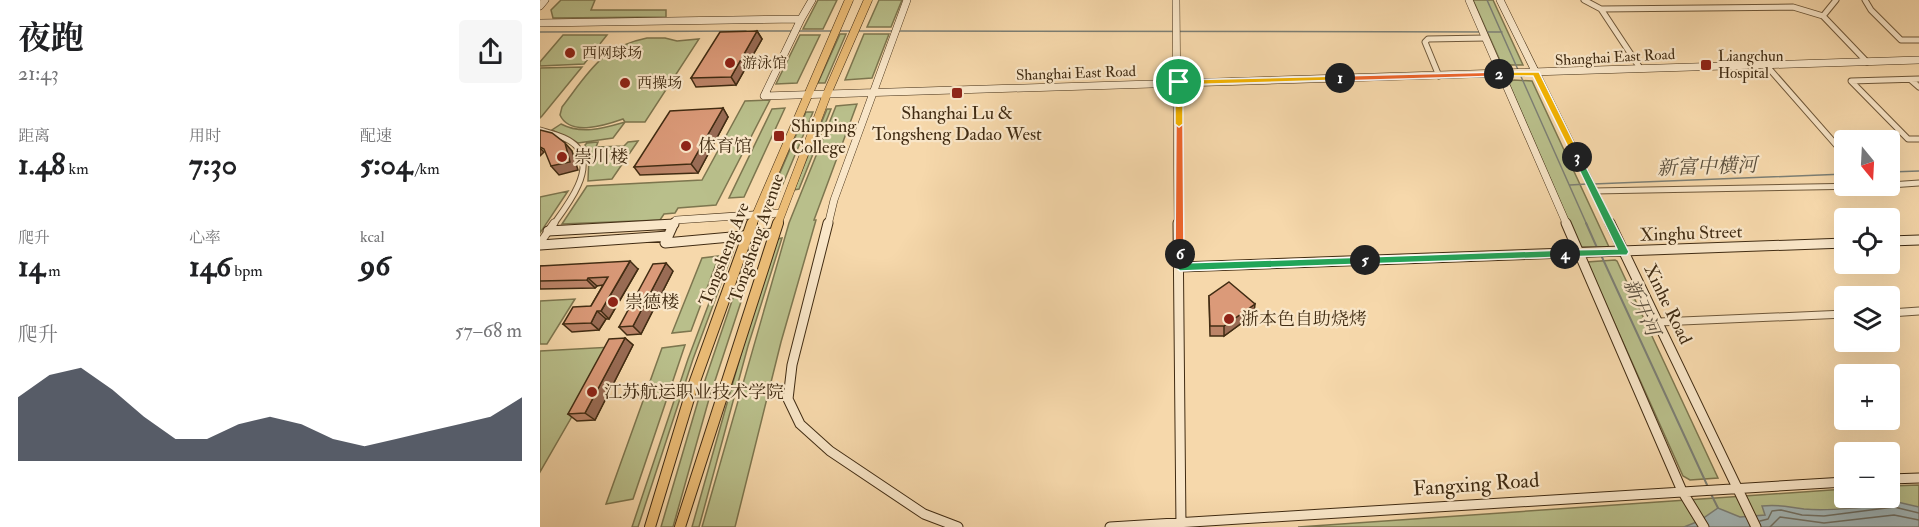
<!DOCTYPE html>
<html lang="zh">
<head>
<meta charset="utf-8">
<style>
  body { margin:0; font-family:"IM FELL Double Pica","Noto Serif SC",serif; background:#f6f6f6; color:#202124; height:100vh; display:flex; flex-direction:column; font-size:22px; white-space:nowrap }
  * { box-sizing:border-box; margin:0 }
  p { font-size:20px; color:#757577 }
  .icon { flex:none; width:33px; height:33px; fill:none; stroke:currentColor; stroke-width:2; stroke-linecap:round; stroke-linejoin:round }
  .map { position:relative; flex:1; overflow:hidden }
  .sheet { display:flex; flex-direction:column; background:#fff; width:540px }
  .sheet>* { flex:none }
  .needle { width:39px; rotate:162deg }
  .controls { position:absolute; left:1294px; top:130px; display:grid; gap:12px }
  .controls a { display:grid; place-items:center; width:66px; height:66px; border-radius:6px; background:#fff; box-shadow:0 6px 24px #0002; font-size:30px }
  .pin { position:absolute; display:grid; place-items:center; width:51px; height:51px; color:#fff; margin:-26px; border:3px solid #fff; border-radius:50%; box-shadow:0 2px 6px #0007 }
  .km { position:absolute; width:30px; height:30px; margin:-15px; border-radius:50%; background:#222; color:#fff; font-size:16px; line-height:30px; text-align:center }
  .round { display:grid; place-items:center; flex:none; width:63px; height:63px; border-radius:6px; background:#f6f6f6 }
  .headline { display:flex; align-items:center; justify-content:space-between; height:102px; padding:0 18px }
  h1 { font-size:33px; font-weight:700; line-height:45px }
  .figures { display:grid; grid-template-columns:repeat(3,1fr); gap:9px; height:102px; padding:6px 18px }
  .figures div { display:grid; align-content:center }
  .figures b { font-size:30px; font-weight:700 }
  .figures small { font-size:16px; font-weight:400 }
  .figures p { font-size:16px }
  .chart { height:168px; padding:12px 18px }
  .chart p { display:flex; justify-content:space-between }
  .chart svg { width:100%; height:108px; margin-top:6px; fill:#111827; opacity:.7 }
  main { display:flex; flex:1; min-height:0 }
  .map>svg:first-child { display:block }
</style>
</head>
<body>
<main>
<section class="sheet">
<div class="headline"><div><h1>夜跑</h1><p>21:43</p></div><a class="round"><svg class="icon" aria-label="share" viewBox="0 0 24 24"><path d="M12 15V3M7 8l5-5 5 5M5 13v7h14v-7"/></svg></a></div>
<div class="figures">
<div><p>距离</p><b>1.48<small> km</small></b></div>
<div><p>用时</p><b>7:30</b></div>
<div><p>配速</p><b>5:04<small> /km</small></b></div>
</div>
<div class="figures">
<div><p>爬升</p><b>14<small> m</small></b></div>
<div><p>心率</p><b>146<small> bpm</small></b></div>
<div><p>kcal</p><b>96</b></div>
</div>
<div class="chart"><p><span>爬升</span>57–68 m</p>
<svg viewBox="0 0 160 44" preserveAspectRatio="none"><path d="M0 44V18L10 9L20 6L30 15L40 26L50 35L60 35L70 29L80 26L90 29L100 35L110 38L120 35L130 32L140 29L150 26L160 18V44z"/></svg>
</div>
</section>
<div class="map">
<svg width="1379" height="527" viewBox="0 0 1379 527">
  <rect width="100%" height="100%" fill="#f6d8ab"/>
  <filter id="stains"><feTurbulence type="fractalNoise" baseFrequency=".00333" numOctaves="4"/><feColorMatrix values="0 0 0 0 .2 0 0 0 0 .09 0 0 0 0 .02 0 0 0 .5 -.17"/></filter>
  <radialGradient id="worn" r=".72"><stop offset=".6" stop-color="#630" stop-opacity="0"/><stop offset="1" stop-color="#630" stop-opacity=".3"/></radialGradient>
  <path fill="#b9bf8b" stroke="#7d764f" stroke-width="1.5" d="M21,0H55L51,10H126V17L13,18L11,10Z
    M278,0H297L283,29H263Z
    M339,0H362L351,27H327Z
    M933,0H953L983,65H962Z
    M300,34H306L285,83H278Z
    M324,34H349L332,78L305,80Z
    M23,35H67L44,64L0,66V62Z
    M260,35H280L257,83L236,84Z
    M107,38H125L137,41L159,39L105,122H85L73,138L38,143L12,130L21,124C42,135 64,128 85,122L83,119C66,125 30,137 20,115L22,107C49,72 61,47 107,38Z
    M42,67L2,116L0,118V68Z
    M974,80L992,81L1069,247H1040L968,82Z
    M230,100L176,205L138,208L135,213L124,214L120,220L22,224L47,186L162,180L205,101Z
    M317,104L274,220H276L241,342L195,527H162L249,223L296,106Z
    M245,108L204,197L189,198L232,109Z
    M287,109H291L259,189L254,190Z
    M266,112H273L229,217H221Z
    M98,141L72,179L48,181L49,155L45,145L47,143L58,142L56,147L84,146L88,142Z
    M28,191L0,233V197Z
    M222,238L169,399L133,527H121L158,401L213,239Z
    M242,238L208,346L159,527H152L203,347L237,239Z
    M197,241L153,359L98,527H92L148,359L192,242Z
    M179,256L151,331L132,333L162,258Z
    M1075,260L1077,261L1178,478L1150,480L1143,476L1047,262Z
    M35,299L7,344H0V301Z
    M145,345L93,499L66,504L122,348Z
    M72,347L0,472V351Z
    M1379,485V527H758L1305,489V498H1350V486Z"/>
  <path fill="#a3b6b6" stroke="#7c7f75" stroke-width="1.5" d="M1353,501L1379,507V527H1144L1159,521L1178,508L1200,517L1225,515L1222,506C1241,504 1247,507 1264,509C1285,511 1334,508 1353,501Z"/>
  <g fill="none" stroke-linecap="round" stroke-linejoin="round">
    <path stroke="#727164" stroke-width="1.5" d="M1220,521L1228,519L1232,511L1241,510L1262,515L1284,516L1354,507L1379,513
      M1230,527L1240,517L1284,523L1354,515L1379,520"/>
    <path stroke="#7c7f75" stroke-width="1.5" d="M947,0L1047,225
      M215,31H293
      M299,31H311
      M317,31H353
      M359,31L962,32
      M0,32L206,31
      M1350,172L1379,171
      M1053,184L1305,174
      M1030,185L1047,184"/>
    <path stroke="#7c7f75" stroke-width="2" d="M1046,223L1058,250
      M1061,255L1168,487
      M1171,494L1178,508"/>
    <g stroke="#6e5739" stroke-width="7">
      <path id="street-far1" d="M1044,0L1061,9
        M1296,0L1283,16L1327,62
        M1325,0L1331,10L1361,40H1379
        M1226,65L1305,155
        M1100,68L1061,9L1253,7L1283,16
        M899,76L885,42L888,39L946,38
        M1379,79L1311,81L1368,139H1379
        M1371,80L1379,87
        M0,130C13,134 29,137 38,148C55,171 26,207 13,225
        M1350,185L1379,183
        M1054,191L1325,186"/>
    </g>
    <g stroke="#6e5739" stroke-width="9">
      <path id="street" d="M0,243L14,223
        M1350,313L1379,311
        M1119,322L1305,314"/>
    </g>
    <g stroke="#412c13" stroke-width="8">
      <path id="secondary-far1" d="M636,0L638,225
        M929,0L1027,225
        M960,0L1071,225
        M0,6L5,0
        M261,19L224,96L1379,60
        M0,23L261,19L272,0
        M119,225L134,224
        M134,225L136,220L241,213
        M288,225L294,200L367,0"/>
    </g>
    <g stroke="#412c13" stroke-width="11">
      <path id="secondary" d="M134,223L125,243L234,233
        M288,223L252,365L248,399L260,424L290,451L384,514L418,527
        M638,223L641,527
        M1026,223L1142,491L1164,527
        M1070,223L1216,527
        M8,231L134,224
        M1350,241L1379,240
        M0,245L128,236
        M640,267L1305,243
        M1350,479L1379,478
        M570,527L1305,482"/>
    </g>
    <g stroke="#412c13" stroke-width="9">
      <path id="primary-far1" d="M212,225L309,0
        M237,225L287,94L328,0"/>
    </g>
    <g stroke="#412c13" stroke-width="12">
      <path id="primary" d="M110,527L151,392L212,223
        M140,527L238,223"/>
    </g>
    <use href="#street-far1" stroke="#f9e6c8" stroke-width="5"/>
    <use href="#street" stroke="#f9e6c8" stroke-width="7"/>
    <use href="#secondary-far1" stroke="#f9e6c8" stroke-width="7"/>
    <use href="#secondary" stroke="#f9e6c8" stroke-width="9"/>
    <use href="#primary-far1" stroke="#ebbc76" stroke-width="8"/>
    <use href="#primary" stroke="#ebbc76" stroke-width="10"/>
  </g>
  <path fill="#bc8468" stroke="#412c13" stroke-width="1.5" d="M217,31L222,39L196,85L156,87L151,78Z
    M183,108L188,117L158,173L100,175L94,167Z
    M0,266L98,269L69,319H66L59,330L32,332L23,324L51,306L63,285L57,286L55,288L0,289Z
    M133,271L101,334L87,335L79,327Z
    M669,296L714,314L684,336H670Z
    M85,338L93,345L55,420L37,421L28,414Z"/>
  <path fill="#996c55" stroke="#412c13" stroke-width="1.5" d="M217,31L222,39L196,85L191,77Z
    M183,108L188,117L158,173L151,164Z
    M25,143L32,151L38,170L19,175L11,166Z
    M0,148L4,152L0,156Z
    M90,261L98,269L69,319L61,311Z
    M126,263L133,271L101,334L93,326Z
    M48,278L57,286L55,288L47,280Z
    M715,304L714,314L684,336V326Z
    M57,311L66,319L59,330L51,323Z
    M85,338L93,345L55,420L45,413Z"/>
  <path fill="#db9a79" stroke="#412c13" stroke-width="1.5" d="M217,31L191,77L151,78L180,32Z
    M183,108L151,164L94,167L130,111Z
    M0,130L12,133L25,143L30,162L11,166L4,149L0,147Z
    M90,261L61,311H57L51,323L23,324L33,307L51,306L68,277L48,278L47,280L0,281V266Z
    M126,263L93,326L79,327L113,264Z
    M689,282L715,304L684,326H670L669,296Z
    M85,338L45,413L28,414L69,339Z"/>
  <path fill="#f5b400" stroke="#fff" stroke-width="1.5" d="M800,76L803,77V80L639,85L635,82L639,80Z"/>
  <path fill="#f0652b" stroke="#fff" stroke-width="1.5" d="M959,72L962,73V76L800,81L796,78L800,76Z"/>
  <path fill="#f5b400" stroke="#fff" stroke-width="1.5" d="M959,72H999L1041,157L1040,159L1033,157L993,76H957V73Z"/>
  <path fill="#22a559" stroke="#fff" stroke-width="1.5" d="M1034,155L1041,157L1089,252L1087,255L1025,257L1020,254L1025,250L1077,249L1033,157Z"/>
  <path fill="#22a559" stroke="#fff" stroke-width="1.5" d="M1025,250L1030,254L1025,257L825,264L820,260L825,257Z"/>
  <path fill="#22a559" stroke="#fff" stroke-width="1.5" d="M640,250L644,254V263L825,257L830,260L825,264L640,271L635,267V254Z"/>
  <path fill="#f0652b" stroke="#fff" stroke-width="1.5" d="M636,122L643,124L644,254L640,258L635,254Z"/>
  <path fill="#f5b400" stroke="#fff" stroke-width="1.5" d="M639,80L643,82V124L639,127L635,124V82Z"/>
  <g fill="#8f2418" stroke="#f9e6c8" stroke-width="2">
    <circle cx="30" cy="53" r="6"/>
    <circle cx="190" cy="63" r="6"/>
    <rect x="1160" y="59" width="12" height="12" rx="3"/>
    <circle cx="85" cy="83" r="6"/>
    <rect x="411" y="87" width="12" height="12" rx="3"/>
    <rect x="233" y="130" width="12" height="12" rx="3"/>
    <circle cx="146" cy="146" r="6"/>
    <circle cx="22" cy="157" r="6"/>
    <circle cx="73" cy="302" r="6"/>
    <circle cx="689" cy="319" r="6"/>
    <circle cx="52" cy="392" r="6"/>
  </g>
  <g text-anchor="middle" stroke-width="4.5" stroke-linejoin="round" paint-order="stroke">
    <g font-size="15" fill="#412c13" stroke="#f9e6c8" text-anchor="start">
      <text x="42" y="58">西网球场</text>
      <text x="1178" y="61">Liangchun<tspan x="1178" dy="17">Hospital</tspan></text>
      <text x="202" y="68">游泳馆</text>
      <text x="97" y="88">西操场</text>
    </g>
    <g font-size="15" fill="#412c13" stroke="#f9e6c8">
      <text transform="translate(1075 57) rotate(-3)" y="5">Shanghai East Road</text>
      <text transform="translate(536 73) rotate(-2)" y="5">Shanghai East Road</text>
    </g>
    <g font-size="18" fill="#412c13" stroke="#f9e6c8" text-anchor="start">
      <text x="417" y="119" text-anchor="middle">Shanghai Lu &amp;<tspan x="417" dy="21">Tongsheng Dadao West</tspan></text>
      <text x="251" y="132">Shipping<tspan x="251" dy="21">College</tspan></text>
      <text x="158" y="152">体育馆</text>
      <text x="34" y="163">崇川楼</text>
      <text x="85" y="308">崇德楼</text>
      <text x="701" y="325">浙本色自助烧烤</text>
      <text x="64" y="398">江苏航运职业技术学院</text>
    </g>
    <g font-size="18" fill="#412c13" stroke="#f9e6c8">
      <text transform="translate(1151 233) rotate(-2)" y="6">Xinghu Street</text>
      <text transform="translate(216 238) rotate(-71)" y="6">Tongsheng Avenue</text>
      <text transform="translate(184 254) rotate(-69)" y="6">Tongsheng Ave</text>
      <text transform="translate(1128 304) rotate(64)" y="6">Xinhe Road</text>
    </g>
    <g font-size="20" font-style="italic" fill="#5a4e3c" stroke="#f9e6c8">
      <text transform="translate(1167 166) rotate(-2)" y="7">新富中横河</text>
      <text transform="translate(1102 307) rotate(66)" y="7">新开河</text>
    </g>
    <g font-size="21" fill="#412c13" stroke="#f9e6c8">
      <text transform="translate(936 484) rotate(-4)" y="7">Fangxing Road</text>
    </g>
  </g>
  <rect width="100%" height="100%" filter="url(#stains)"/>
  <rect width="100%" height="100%" fill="url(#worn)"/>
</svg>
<div class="controls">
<a><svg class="needle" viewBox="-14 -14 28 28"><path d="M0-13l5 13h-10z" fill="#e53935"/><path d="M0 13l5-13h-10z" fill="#757577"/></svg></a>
<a><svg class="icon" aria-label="locate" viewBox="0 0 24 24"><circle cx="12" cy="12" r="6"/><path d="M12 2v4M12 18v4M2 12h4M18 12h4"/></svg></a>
<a><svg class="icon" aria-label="layers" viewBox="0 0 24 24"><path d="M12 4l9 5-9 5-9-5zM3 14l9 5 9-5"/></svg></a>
<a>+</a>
<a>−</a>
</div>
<div class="pin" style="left:639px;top:82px;background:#1e9e55"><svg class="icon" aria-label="arrive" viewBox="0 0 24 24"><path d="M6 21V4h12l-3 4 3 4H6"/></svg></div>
<b class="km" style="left:800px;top:78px">1</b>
<b class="km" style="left:959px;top:74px">2</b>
<b class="km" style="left:1037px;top:157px">3</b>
<b class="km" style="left:1025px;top:254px">4</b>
<b class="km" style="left:825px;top:260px">5</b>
<b class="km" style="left:640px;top:254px">6</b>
</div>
</main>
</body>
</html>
